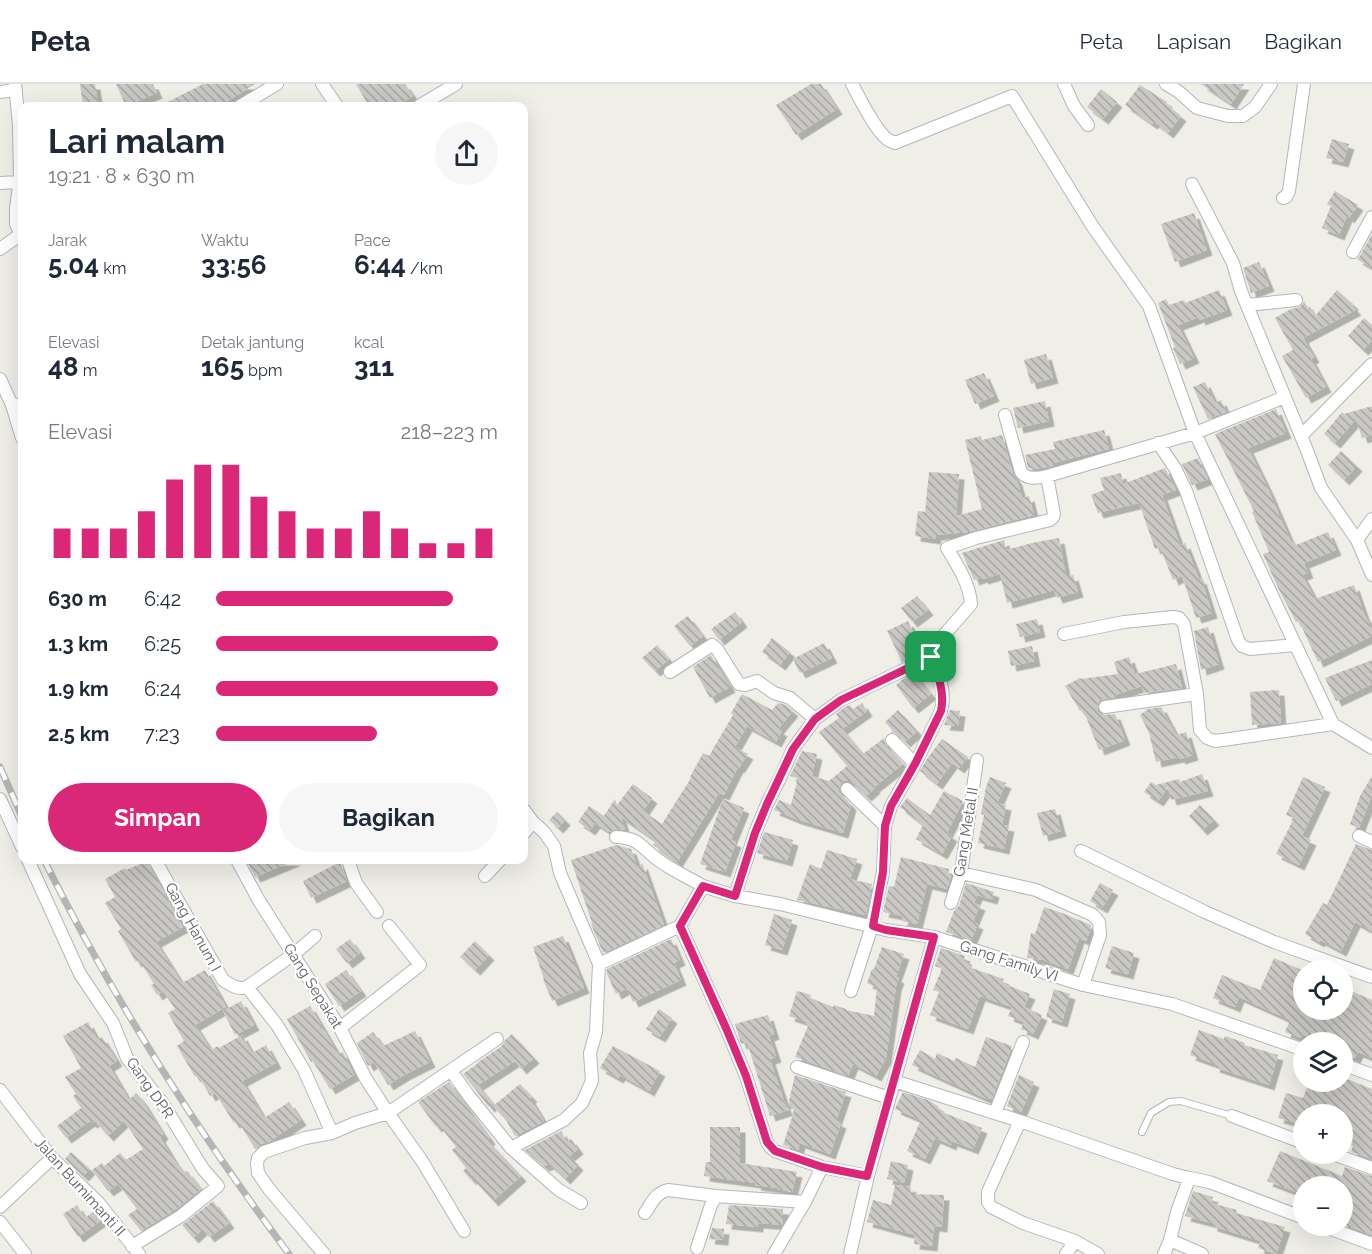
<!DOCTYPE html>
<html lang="id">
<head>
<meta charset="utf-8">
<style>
  body { margin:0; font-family:Raleway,sans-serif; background:#f6f6f7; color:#1f2937; height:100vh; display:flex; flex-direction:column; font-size:22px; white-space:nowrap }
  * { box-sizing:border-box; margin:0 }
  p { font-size:20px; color:#747a83 }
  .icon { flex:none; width:33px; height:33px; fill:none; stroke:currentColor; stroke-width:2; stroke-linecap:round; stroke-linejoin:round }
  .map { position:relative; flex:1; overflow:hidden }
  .details { position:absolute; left:18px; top:18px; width:510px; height:762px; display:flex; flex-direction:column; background:#fff; border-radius:12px; box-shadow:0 6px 24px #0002 }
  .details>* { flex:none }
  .buttons { position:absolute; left:1293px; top:876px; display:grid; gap:12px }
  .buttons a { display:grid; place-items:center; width:60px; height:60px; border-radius:50%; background:#fff; box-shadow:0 6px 24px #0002; font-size:30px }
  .pin { position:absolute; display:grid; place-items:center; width:51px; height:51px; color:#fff; margin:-26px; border-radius:12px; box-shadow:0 3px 9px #0006 }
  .round { display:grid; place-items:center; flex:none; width:63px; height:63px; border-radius:32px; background:#f6f6f7 }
  .summary { display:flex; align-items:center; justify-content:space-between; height:102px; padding:0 30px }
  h1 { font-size:33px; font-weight:700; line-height:45px }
  .metrics { display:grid; grid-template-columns:repeat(3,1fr); gap:9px; height:102px; padding:6px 30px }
  .metrics div { display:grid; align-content:center }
  .metrics b { font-size:26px; font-weight:700 }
  .metrics small { font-size:16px; font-weight:400 }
  .metrics p { font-size:16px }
  .chart { height:168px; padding:12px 30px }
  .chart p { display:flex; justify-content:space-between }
  .chart svg { width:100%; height:108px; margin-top:6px; stroke:#db2777; stroke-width:6 }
  .cta { display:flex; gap:12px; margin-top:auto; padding:12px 30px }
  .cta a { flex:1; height:69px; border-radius:36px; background:#db2777; color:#fff; font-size:24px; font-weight:700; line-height:69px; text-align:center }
  .cta a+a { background:#f6f6f7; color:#1f2937 }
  ul { padding:0 30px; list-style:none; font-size:20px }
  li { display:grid; grid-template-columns:96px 72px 1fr; align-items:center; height:45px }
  li i { height:15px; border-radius:8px; background:#db2777 }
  header { display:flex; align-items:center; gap:36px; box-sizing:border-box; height:84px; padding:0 30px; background:#fff; border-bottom:2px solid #e0e1e3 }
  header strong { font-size:28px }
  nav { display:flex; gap:33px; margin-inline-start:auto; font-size:21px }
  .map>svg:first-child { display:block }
</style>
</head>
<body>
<header>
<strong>Peta</strong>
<nav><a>Peta</a><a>Lapisan</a><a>Bagikan</a></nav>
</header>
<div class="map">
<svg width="1372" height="1170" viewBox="0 0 1372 1170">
  <defs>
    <pattern id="building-back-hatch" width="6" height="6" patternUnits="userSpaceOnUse" patternTransform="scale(1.5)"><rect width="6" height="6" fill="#cac8c4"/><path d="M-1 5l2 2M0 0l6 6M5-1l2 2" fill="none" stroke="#a7a6a3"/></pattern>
    <filter id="shadow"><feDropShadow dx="5.5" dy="5.5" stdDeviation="0" flood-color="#0004"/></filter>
  </defs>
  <rect width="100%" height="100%" fill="#efeee7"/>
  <path fill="url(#building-back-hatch)" filter="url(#shadow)" d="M80,0H95L98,22H83Z
    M116,0H153L157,9L126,22Z
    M203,0H255L220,22H160Z
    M356,0H405L413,12L397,22H369Z
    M811,0H821L837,25L796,51L776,21Z
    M1201,0H1244L1231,20Z
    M1140,1L1167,18L1166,20L1181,32L1168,49L1154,38L1152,40L1125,21Z
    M1101,5L1117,18L1103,35L1087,23Z
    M1332,55L1349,60L1343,78L1326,74Z
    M1335,107L1358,121L1349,134L1347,132L1339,151L1322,144L1331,122L1327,120Z
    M1194,129L1207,166L1175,178L1161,140Z
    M1372,150V184L1357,175L1360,172Z
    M1259,178L1269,202L1251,209L1243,184Z
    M1219,206L1227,226L1200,236L1199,233L1178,241L1194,274L1180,280L1173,264L1175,263L1158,219L1166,215L1169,221L1184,216L1185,219Z
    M1337,206L1353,220L1352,222L1356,226L1303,254L1314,273L1311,275L1326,303L1306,314L1282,272L1293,266L1275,234L1291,225L1300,223L1304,217L1310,227L1313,225L1316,231Z
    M1364,234L1372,241V256L1363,266L1348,252Z
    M1046,270L1053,294L1031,300L1024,276Z
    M984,289L994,312L975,320L965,296Z
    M1205,298L1215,319L1221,316L1226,328L1208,335L1193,303Z
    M1045,317L1049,337L1018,344L1013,324Z
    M1372,322V351L1362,354L1356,335L1335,359L1324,350L1342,328L1344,330Z
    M1276,325L1286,349L1248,364L1268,405L1291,458L1294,457L1296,461L1328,448L1336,466L1304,479L1308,489L1302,491L1315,515L1354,501L1364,530L1372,545V552L1318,578L1299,537L1296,538L1277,502L1263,470L1269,468L1252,428L1254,427L1215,350Z
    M1104,346L1109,365L1053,379V382L1034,385L1028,384L1025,371L1055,365L1053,358Z
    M1002,351L1013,390L1017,396L1022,414L1029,412L1034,431L968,448L936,451L935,455L915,452L918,427L925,428L929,388L959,390L956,432L982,425L965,356L981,352L982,356Z
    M1341,367L1357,382L1344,396L1328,381Z
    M1198,374L1208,395L1192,401L1182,380Z
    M1165,384L1176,406L1162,411L1180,461L1185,459L1199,495L1201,494L1212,529L1196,534L1182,492L1173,496L1160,463L1155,465L1139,419L1098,429L1091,411L1104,406L1100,394L1121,389L1123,400Z
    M1059,454L1066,493L1073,491L1078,508L1057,514L1054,506L1007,519L1000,490L983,495L982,493L974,496L962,469L1004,456L1006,466L1032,459Z
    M917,512L928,526L912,538L901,524Z
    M735,528L742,538L719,556L711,545Z
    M688,532L703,552L690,562L674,542Z
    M1037,535L1040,548L1020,553L1016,540Z
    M908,537L922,568L902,578L887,547Z
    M1208,543L1219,580L1201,586L1194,547Z
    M772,554L790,568L780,581L762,568Z
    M824,559L832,574L800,589L793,575Z
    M657,561L669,575L655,587L642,574Z
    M1032,562L1035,577L1011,582L1008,567Z
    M711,571L730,603L710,614L693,583Z
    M1129,573L1135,590L1176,580L1182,604L1144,609L1142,602L1115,611V613L1100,616L1097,620L1098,628L1102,631L1115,630L1125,656L1099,666L1083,625L1080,627L1065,602L1080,594L1081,595L1118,590L1114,578Z
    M1372,576V600L1336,617L1325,594Z
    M915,590L931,610L913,624L896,601L903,595Z
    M1279,606L1281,639L1252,641L1250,608Z
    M742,610L772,626L778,619L786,621L793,627L778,645L782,647L776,658L747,642L735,663L748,670L739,684L738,683L724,711L719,709L677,778L653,761L656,757L621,733L625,746L616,745L609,748L595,739L590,746L578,738L589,722L604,732L615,715L617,721L633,700L652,714L643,727L662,740L691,694L690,693L703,669L709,672L733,631L731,629Z
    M862,619L867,627L842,645L863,670L884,654L886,661L903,680L874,703L875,704L866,712L850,697H844L841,700L839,704V708L851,721L843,749L796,735L774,726L779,716L791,721L798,694L790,692L802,667L817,670L812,692L829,697L847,682L819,648L839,634L836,630L845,623L850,621L853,625Z
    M1161,623L1176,651L1186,648L1193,671L1180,675L1179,673L1156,678L1149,649L1140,631L1148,625Z
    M898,626L917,647L905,658L897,650L891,648L893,647L885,638Z
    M950,626L960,627L958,642L944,641Z
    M942,655L968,673L959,684L952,679L937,700L920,687L927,675Z
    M1202,690L1208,707L1171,716L1168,703L1158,717L1144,708L1151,698L1156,701L1179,695L1180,698Z
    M1372,692V711L1359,744L1350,740L1360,712Z
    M990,693L1006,699L997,719L1006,721L1002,741L1009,742L1004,765L978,759L984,731L981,730L986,703Z
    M1303,693L1325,703L1302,752L1311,756L1299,781L1276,770L1294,734L1286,731Z
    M944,707L963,717L947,749L952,752L942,770L916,755L923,741L900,723L907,714L930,731Z
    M723,715L744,724L731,756L736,758L725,788L700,780Z
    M1200,721L1214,736L1202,746L1189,732Z
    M1055,725L1061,747L1043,752L1037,729Z
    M557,728L565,736L558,744L549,736Z
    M764,748L793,756L787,777L757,769Z
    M1356,760L1372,766V847L1355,838L1341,867L1320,856L1319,858L1305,850L1323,819L1327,821Z
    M616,761L631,765L638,785L642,779L664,841L603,869L591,840L592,839L571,776Z
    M827,766L857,775L850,795L872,800L866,831L797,816L810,780L821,785Z
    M901,773L949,785L948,790L951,792L947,805L927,800L917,840L902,837L903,832L883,828L889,802L894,803Z
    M246,776H296L255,793Z
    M147,777L183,843L156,858L182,899L205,886L226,923L195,941L211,966L218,962L219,964L242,951L252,969L266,961L276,979L242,997L264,1034L289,1018L301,1036L273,1055L274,1056L261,1060L255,1065L238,1037L234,1039L215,1009L210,1012L198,991L195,993L177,962L184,957L168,929L175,925L163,907L157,911L151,901L154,900L139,876L136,878L118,847L121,845L105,819L115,813L105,795L125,784L126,786Z
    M340,778L347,797L311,814L303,797Z
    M966,799L994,808L992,815L977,811L974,819L980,821L973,838L978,840L971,856L946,848L954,827L959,822Z
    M1100,799L1113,806L1102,824L1090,817Z
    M1044,823L1062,829L1091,841V844L1086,857L1079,854L1068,885L1044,876L1027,874L1031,849L1035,850Z
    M774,830L792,836L782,866L765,861Z
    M563,852L584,904L552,917L543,895H544L533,863Z
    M350,855L360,869L347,879L336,865Z
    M671,855L680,876L674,879L681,896L633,918L627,904L616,910L607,890V885Z
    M475,857L489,871L475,886L460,873Z
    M1112,862L1134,869L1128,890L1105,884Z
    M882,863L904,870L896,893L899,894L896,902L886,974L876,992L853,980L848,992L795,973L808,942L806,941L807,938L789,932L797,907L811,911L810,914L833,923L834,921L846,925V926L874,932L877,903L867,899L872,885H874Z
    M941,864L965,872L963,877L972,881L971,884L1004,895L1002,899L1030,910L1024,923L1042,931L1033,950L1021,945L1024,938L1008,932L1012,923L980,912L968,945L930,931L939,908L933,906L942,885L935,882Z
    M1274,874L1304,887V926H1342V903L1372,916V974L1358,968L1355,974L1342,969V958H1321L1302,950L1301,954L1285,948L1290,936L1239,913L1235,923L1213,914L1222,891L1260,906Z
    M346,886L361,907L339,922L325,900Z
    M1054,905L1070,910L1062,938L1046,933Z
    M241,917L254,941L235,951L223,927Z
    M310,922L338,970L343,968L354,991L330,1005L313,977L311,978L287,935Z
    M659,925L672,934L660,953L646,945Z
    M768,931L774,950L769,952L776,973L770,975L787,1026L795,991L846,1008L836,1037L841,1039L830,1070L800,1059L798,1066L783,1061L795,1024L770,1032L747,958L741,960L735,940Z
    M88,938L97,955L102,953L117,977L109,982L129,1016L136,1009L142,1016L163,1050L160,1053L174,1076L184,1089L187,1087L201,1105L176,1125L141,1147L128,1131L137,1125L118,1100L108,1107L92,1086L102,1079L104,1082L120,1069L126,1076L143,1065L124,1037L108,1052L95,1037L92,1039L90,1037L66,1054L57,1042L81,1024L73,1012L76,1010L65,993L81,984L63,952Z
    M1199,946L1224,955L1225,952L1245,959L1244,961L1278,971L1269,1001L1214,983L1215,980L1190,971Z
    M415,947L430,978L404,991L388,1001L374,978L368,982L357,959L373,948L383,962Z
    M512,950L534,974L521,985L515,977L478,1001L493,1020L489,1023L463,990L477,980V979L502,962L505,956Z
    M986,953L1012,962L992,1015H987L912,981L920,966L935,975L937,969L954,977L956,974L975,983Z
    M613,962L660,987L649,1007L620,991L618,994L600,984Z
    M1019,991L1034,998L1021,1028L1007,1022Z
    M1342,993L1372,1005V1075L1351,1068L1353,1062L1349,1060L1354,1051L1342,1047V1030H1304V1041L1278,1034L1286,1009L1303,1014L1309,998H1342Z
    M449,998L490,1055L488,1057L521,1092L493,1117L472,1094L471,1096L463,1087L466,1084L452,1066L456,1063L439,1041L436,1043L418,1018Z
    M520,1000L532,1013L530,1014L544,1037L515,1052L506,1036L493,1022Z
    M903,1008L928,1016L939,1023L937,1026L982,1044L973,1065L952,1057L951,1061L935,1054L925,1075L907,1067L921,1036L895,1025Z
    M710,1043H740V1079L797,1088L792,1108L777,1105V1104L755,1101L756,1099L704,1092L706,1078H710Z
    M561,1047L567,1058L571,1055L578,1065L569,1072L578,1081L565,1095L549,1080L544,1082L525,1066Z
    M1280,1067L1342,1092L1345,1083L1372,1092V1151L1342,1140V1102L1319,1095L1316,1102H1304V1111L1267,1097Z
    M71,1068L90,1085L83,1092L65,1075Z
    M891,1077L908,1081L904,1099L887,1095Z
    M895,1101L911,1103L910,1110L944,1111L942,1143L934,1142L932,1162L914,1160L915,1151L867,1138L873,1116L891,1121Z
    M1193,1107L1213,1113L1211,1119L1237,1126L1236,1129L1285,1143L1276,1170L1258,1164L1261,1157L1212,1142V1139L1185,1132Z
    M213,1117L229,1139L209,1153L203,1145L193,1154L182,1141Z
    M77,1121L85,1134L94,1127L102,1136L78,1153L63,1130Z
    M729,1121L783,1125V1139L782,1141L758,1139V1143L726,1140Z
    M712,1144L724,1145L723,1156L709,1155Z"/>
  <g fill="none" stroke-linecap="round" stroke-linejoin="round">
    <g stroke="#b4b6ba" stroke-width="8">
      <path id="service" d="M1142,1048L1151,1029L1169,1018L1181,1017L1232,1032"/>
    </g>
    <g stroke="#b4b6ba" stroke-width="14">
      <path id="minor" d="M15,0L19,41L20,94L16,125V140L22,152
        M322,0L337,22
        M852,0C859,13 875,46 887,55C889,57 892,57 895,59L1012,12L1093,143L1149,222L1195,349L1333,640
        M1064,0L1074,22L1088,41
        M1166,0L1179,8L1197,24L1228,32H1243L1255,23L1271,0
        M0,8L16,6
        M240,22L277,0
        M419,22L456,0
        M0,99L19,98
        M1192,100L1233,179L1241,207L1308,369L1321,404L1357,456L1372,491
        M1283,114L1286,113L1289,107L1304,0
        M0,165L21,150
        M1353,168L1372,133
        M1247,221L1296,216
        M0,295L12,321H17L22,320
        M12,321L22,354
        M1005,331L1021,388C1027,396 1038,394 1047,392
        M1301,352L1372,280
        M1158,359L1175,384L1186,407L1238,556L1242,562L1250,565L1296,561
        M1357,456L1372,435
        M1064,550L1124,538L1173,533L1179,534L1184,540L1197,610L1200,646L1207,654L1215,657L1230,655L1333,640L1372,664
        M670,588L712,561L717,565L739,600L745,601L757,597L774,609L790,614L815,635
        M1105,623L1197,610
        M892,656L915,680
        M847,705L885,742
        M0,715L22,763
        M524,726L533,738L544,748L554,762L560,789L599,880
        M524,749L533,738
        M1359,752L1372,758
        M616,753C639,754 640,762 657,775C671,786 688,793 703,802
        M1081,767L1205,828L1274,858L1372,893
        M28,776L80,890L113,939L127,974L163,1020L203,1085L218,1102L181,1132L132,1162
        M155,776L223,896C231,901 237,906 247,903L277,941L304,986L332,1049
        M237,776L258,815L340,944L366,995L388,1029L422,1077L464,1147
        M348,776L356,799L377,828
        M961,789L1036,806L1093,831L1099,838L1100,851L1083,901
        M485,792L500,776
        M735,812L755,749L767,720L781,692L793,665L815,635L841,616L931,573
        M951,819L961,789L977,676
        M247,903L294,870L315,852
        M851,907L872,842L883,788L885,742L891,722L915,680L941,627C944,616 943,604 939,593C936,583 931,576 932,565L971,520C970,500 957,481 947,464L976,454L1050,436L1053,433L1054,430L1047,392L1195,349L1285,313
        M340,944L420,881L389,842
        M1342,980L1372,991
        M797,983L889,1014
        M451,987L469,1012L511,1064L559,1106L581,1119
        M894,997L1020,1037L1173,1090C1186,1094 1199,1095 1212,1099L1304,1134
        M0,1006L52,1074L98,1118L139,1170
        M995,1029L1023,958
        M1232,1032L1304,1059
        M1020,1037L988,1108V1118L991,1123L1023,1139L1075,1157
        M511,1064L564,1036L582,1019L592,997L590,969L596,948L599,880L680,842
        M1333,1070L1372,1084
        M868,1092L822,1083L775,1067L771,1064L767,1058L746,992L726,944L680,842L703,802L735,812L780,820L886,846L934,853L1083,901L1172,920L1304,966
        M0,1123L52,1074
        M645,1129C652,1119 655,1109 668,1106L716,1112
        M0,1138L25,1170
        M1323,1142L1372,1160
        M1170,1156L1202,1170
        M697,1164L711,1121L716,1112L805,1118
        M324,1170L269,1105L258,1089L257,1080L258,1074L264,1068L305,1054L332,1049L355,1039L388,1029L497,955
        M774,1170L805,1118L822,1083
        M850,1170L868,1092L934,853
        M1066,1170L1075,1157L1098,1170
        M1164,1170L1170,1156L1177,1128L1189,1095"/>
    </g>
    <use href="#service" stroke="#fff" stroke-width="6"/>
    <use href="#minor" stroke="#fff" stroke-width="12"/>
    <g stroke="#b5b5b6" stroke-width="7">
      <path id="rail" d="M0,683L22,733
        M44,776C113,914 196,1046 289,1170"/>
    </g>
    <use href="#rail" stroke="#fff" stroke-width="4.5" stroke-dasharray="14" stroke-linecap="butt"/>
  </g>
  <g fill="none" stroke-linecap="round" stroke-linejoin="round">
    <g stroke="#fff" stroke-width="12">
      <path id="route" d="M931,573C938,591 945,608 941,627L915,680L891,722L885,742L883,788L873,842L886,846L934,853L867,1092L822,1083L775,1067L767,1058L746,992L726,944L680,842L703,802L735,812L755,749L767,720L793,665L815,635L841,616Z"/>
    </g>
    <use href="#route" stroke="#db2777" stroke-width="8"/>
  </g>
  <g text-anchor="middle" stroke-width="4.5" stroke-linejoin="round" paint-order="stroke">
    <g font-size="15" fill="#5f6166" stroke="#fff">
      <text transform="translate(966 748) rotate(-81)" y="5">Gang Metal II</text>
      <text transform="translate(193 843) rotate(61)" y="5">Gang Hanum I</text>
      <text transform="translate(1009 877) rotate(18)" y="5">Gang Family VI</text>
      <text transform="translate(313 902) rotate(58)" y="5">Gang Sepakat</text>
      <text transform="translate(150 1004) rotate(55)" y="5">Gang DPR</text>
      <text transform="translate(80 1103) rotate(48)" y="5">Jalan Bumimanti II</text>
    </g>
  </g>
</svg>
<div class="buttons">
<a><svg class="icon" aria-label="locate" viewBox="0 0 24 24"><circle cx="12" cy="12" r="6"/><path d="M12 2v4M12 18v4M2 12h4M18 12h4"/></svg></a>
<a><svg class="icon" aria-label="layers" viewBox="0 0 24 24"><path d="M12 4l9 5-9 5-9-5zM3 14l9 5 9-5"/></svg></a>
<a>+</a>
<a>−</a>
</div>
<div class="pin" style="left:931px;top:573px;background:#1e9e55"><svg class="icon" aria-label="arrive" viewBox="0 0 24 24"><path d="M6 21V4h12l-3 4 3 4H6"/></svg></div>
<section class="details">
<div class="summary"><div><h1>Lari malam</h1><p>19:21 · 8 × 630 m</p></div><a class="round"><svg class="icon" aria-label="share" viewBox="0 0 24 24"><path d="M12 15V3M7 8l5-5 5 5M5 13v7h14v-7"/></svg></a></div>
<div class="metrics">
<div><p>Jarak</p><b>5.04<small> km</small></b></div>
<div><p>Waktu</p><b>33:56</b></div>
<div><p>Pace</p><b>6:44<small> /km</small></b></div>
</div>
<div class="metrics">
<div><p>Elevasi</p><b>48<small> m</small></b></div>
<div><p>Detak jantung</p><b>165<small> bpm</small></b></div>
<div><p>kcal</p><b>311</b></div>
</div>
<div class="chart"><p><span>Elevasi</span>218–223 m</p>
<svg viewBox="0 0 160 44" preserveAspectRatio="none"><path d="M5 44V32M15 44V32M25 44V32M35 44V25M45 44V12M55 44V6M65 44V6M75 44V19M85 44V25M95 44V32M105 44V32M115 44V25M125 44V32M135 44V38M145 44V38M155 44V32"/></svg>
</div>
<ul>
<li><b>630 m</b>6:42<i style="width:84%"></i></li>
<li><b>1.3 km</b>6:25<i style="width:100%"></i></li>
<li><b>1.9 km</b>6:24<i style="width:100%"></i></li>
<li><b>2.5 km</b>7:23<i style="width:57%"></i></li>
</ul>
<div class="cta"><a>Simpan</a><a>Bagikan</a></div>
</section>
</div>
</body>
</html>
